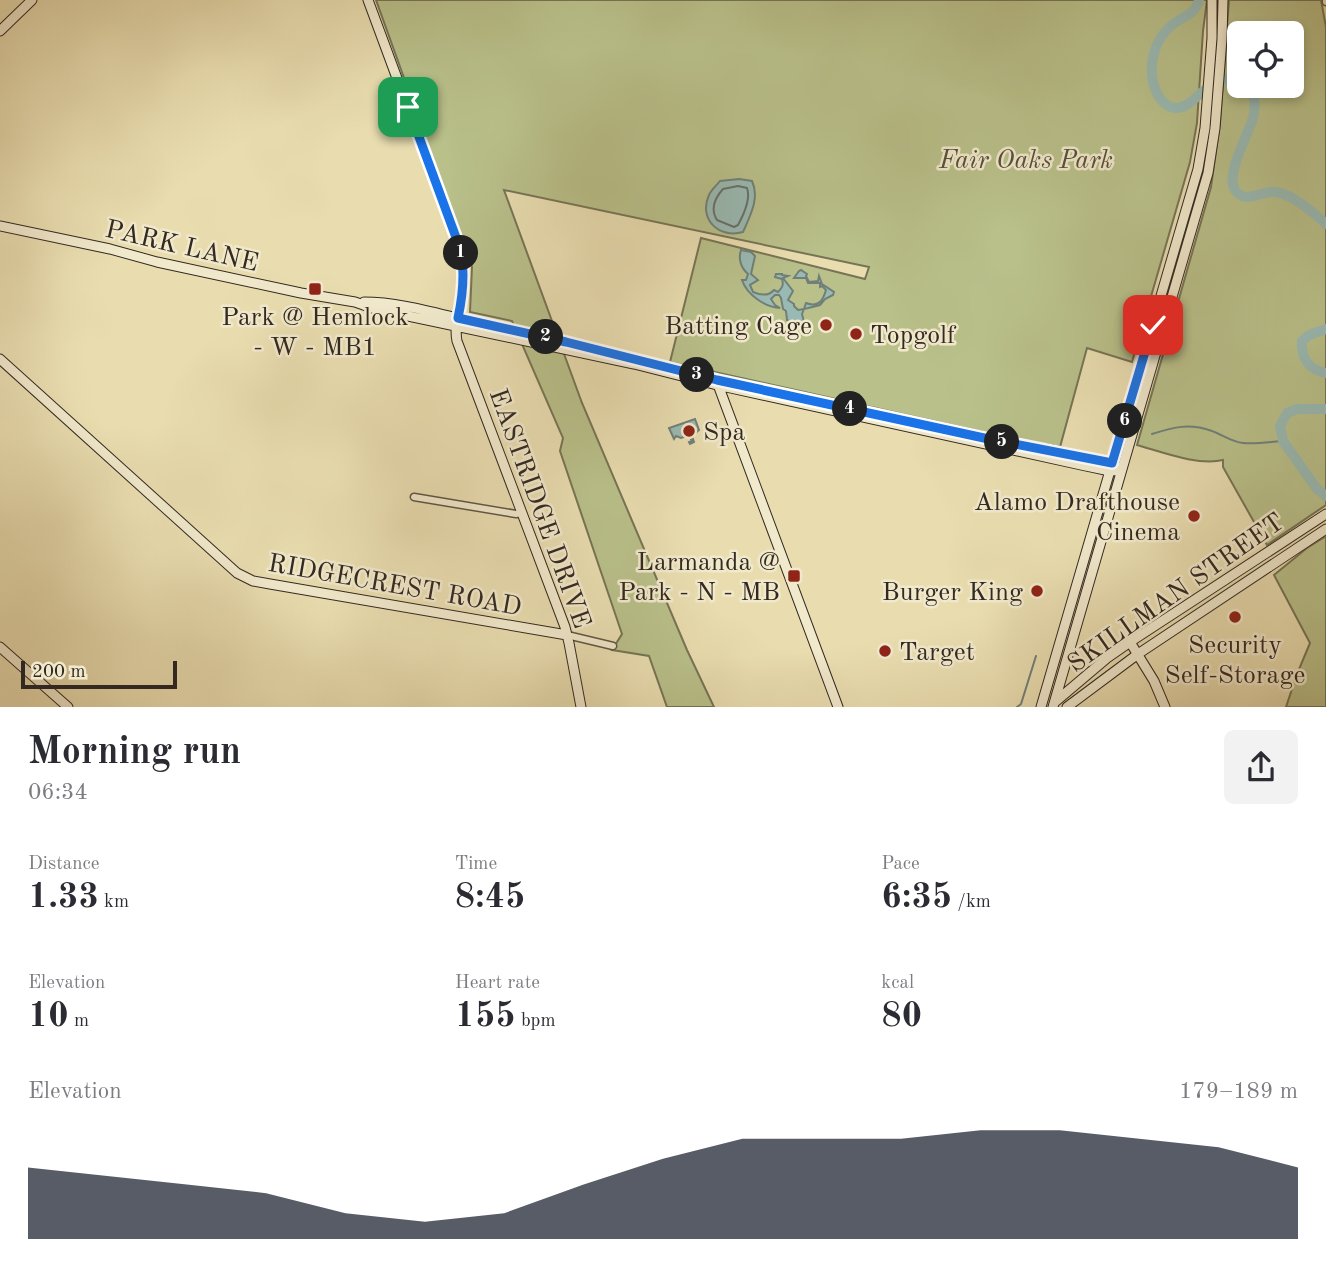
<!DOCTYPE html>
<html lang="en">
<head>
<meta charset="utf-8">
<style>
  body { margin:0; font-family:"Old Standard TT",serif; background:#f2f2f3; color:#2b2b33; height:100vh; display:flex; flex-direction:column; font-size:26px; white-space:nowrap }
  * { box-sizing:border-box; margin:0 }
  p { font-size:23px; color:#7c7c81 }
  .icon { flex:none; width:38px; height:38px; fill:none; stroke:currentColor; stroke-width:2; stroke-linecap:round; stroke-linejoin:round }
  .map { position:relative; height:707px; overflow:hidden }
  .sheet { display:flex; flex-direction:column; background:#fff; flex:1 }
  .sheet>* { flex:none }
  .tools { position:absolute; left:1227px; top:21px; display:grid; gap:14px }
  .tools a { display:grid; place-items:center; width:77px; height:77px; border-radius:10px; background:#fff; box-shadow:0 4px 10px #0003; font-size:35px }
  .scale { position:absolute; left:21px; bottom:18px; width:156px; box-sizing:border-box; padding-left:7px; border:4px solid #332921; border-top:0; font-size:19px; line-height:24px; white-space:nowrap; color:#332921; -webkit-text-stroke:5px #f1e9cc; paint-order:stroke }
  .pin { position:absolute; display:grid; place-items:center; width:60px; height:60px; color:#fff; margin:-30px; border-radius:14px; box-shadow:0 4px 10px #0006 }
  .km { position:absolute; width:35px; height:35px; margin:-18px; border-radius:50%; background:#222; color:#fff; font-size:19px; line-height:35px; text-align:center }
  .round { display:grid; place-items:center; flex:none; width:74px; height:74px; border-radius:10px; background:#f2f2f3 }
  .summary { display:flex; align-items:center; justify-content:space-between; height:119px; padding:0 28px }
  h1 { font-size:38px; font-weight:600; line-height:52px }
  .stats { display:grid; grid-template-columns:repeat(3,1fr); gap:10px; height:119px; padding:7px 28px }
  .stats div { display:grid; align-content:center }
  .stats b { font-size:35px; font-weight:600 }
  .stats small { font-size:19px; font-weight:400 }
  .stats p { font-size:19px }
  .chart { height:196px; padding:14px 28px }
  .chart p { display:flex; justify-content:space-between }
  .chart svg { width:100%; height:126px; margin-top:7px; fill:#111827; opacity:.7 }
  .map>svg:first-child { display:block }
</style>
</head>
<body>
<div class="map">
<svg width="1326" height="707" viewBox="0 0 1326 707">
  <rect width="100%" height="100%" fill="#e9ddb0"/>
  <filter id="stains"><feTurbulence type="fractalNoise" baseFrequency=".00286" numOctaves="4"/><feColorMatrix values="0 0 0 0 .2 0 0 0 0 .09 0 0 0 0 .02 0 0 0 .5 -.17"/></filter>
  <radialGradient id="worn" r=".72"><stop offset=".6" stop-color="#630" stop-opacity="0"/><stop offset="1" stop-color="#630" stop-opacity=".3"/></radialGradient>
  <path fill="#b9c08a" stroke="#767456" stroke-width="2" fill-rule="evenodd" d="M376,0H1207L1203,31L1197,123L1190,162L1132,362L1087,348L1060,447L1010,438L670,362L701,238L865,279L869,267L504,190L582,403L687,650L714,707H667L649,656L612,650L622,634L560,451L563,438L512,321L470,312L472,267Z
    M1229,0H1321L1326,27V505L1267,545L1223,467V460C1198,466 1162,452 1137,445L1211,187L1220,123ZM1292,33V86H1239V33Z
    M1326,536V707H1286L1297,674L1310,643L1274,575L1307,548Z"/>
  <path fill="#99bab3" stroke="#708079" stroke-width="2" d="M739,179L752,181C760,198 750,216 743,232C719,239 698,219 709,195C711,190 717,185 720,181Z
    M741,250L751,252L755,256L751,274L758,280L750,285L753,292C760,295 768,297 774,290L778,292C782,288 784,285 782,279L775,277L776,274H782V275L788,276L783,278L793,291L788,300L794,304V306L798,310L804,309L806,303C819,308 823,300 826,290L822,286L820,287V283H808L806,278H794L799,271L801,270L807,274L806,276L809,282L818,281L819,276L822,284L834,292L833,295L825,299L820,305L804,309L802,314L804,322L798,326L787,320L786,311L783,309L781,298L779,295H775L771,299L775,305L780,308C765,307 747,295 742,280H746L748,274C741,268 738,259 741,250Z
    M695,419L699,430L692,436L694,442L690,444L689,442L692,441L689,435L681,438L676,436L674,439L669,428Z"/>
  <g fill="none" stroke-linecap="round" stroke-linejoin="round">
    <path stroke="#66726a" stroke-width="2" d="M738,186L747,188C751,199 744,214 738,225L734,227L717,220C710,209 715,198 723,189Z"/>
    <path stroke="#708079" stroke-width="2" d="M1152,434C1174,427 1189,423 1212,431C1223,435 1232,442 1243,443C1256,444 1270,442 1283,441
      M1017,707L1021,704L1036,656"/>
    <path stroke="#99bab3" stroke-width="10" d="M1199,0C1195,15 1183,16 1172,25C1153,40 1146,71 1157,93C1160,101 1169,109 1178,108C1189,107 1196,96 1205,90C1215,83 1227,77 1239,77
      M1252,86C1254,97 1256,107 1253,118C1248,135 1225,175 1235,190C1245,205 1262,190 1276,192C1292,194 1314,213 1326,224
      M1326,329L1309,335L1302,341C1301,358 1309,370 1326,373
      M1326,409H1297L1287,413L1280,426L1283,441L1317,489L1326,496"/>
    <g stroke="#605645" stroke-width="9">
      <path id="street" d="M1326,0V2
        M414,497L516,514L521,513
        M567,635L613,646"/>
    </g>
    <g stroke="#332921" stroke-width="11">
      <path id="secondary" d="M368,0L461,251C464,268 464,284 461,302C459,315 454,327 457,341L565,627L569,643L581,707
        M0,31L32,0
        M0,226L110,249L157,262L301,293L355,302L375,309L634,364L717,385L1081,465L1110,471L1121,470
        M364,302C399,302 435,313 470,321C522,332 575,344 627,357
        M0,359L237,573L253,581L270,584L567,635
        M717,382L838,707
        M1006,443L1053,450L1112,463L1121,470
        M1130,642L1154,681L1165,707
        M0,647L68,707
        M1055,702L1107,658L1130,642L1326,514
        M1041,707L1198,169L1205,128L1212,38V0
        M1053,707L1208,173L1215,128L1222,39L1223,0
        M1067,707L1138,654L1326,529"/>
    </g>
    <use href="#street" stroke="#f1e9cc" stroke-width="6"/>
    <use href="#secondary" stroke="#f1e9cc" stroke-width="9"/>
  </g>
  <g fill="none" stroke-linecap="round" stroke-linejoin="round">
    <g stroke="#fff" stroke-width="14">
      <path id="route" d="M408,107L461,251C465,274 463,295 458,318L566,342L717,380L984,438L1112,463L1153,325"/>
    </g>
    <use href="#route" stroke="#1a73e8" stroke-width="9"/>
  </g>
  <g fill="#8f2418" stroke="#f1e9cc" stroke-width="2.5">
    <rect x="308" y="282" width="14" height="14" rx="3.5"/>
    <circle cx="826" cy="325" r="7"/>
    <circle cx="856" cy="334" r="7"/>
    <circle cx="689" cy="431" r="7"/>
    <circle cx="1194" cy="516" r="7"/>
    <rect x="787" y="569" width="14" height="14" rx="3.5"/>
    <circle cx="1037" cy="591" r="7"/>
    <circle cx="1235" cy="617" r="7"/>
    <circle cx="885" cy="651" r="7"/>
  </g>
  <g text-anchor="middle" stroke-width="5" stroke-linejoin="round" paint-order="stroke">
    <g font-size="26" font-style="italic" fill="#544f3b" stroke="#f1e9cc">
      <text x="1026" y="168">Fair Oaks Park</text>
    </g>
    <g font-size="26" fill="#332921" stroke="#f1e9cc">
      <text transform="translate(182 245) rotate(13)" y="9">PARK LANE</text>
      <text transform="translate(541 508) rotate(70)" y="9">EASTRIDGE DRIVE</text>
      <text transform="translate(395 584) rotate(10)" y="9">RIDGECREST ROAD</text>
      <text transform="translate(1175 592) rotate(-35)" y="9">SKILLMAN STREET</text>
    </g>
    <g font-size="26" fill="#332921" stroke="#f1e9cc" text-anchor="end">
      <text x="315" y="325" text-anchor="middle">Park @ Hemlock<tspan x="315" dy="30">- W - MB1</tspan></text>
      <text x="812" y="334">Batting Cage</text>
      <text x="870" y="343" text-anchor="start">Topgolf</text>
      <text x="703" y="440" text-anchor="start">Spa</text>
      <text x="1180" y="510">Alamo Drafthouse<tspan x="1180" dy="30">Cinema</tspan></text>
      <text x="780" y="570">Larmanda @<tspan x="780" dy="30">Park - N - MB</tspan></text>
      <text x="1023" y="600">Burger King</text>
      <text x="1235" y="653" text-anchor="middle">Security<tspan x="1235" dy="30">Self-Storage</tspan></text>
      <text x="899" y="660" text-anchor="start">Target</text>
    </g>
  </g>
  <rect width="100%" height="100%" filter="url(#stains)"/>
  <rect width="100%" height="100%" fill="url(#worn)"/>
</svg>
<div class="tools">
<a><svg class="icon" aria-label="locate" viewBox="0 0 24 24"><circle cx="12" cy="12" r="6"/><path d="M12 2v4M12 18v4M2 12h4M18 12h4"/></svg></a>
</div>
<div class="scale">200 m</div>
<div class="pin" style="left:408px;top:107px;background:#1e9e55"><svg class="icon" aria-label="arrive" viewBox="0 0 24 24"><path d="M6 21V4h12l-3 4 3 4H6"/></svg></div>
<div class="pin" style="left:1153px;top:325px;background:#d93025"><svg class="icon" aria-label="check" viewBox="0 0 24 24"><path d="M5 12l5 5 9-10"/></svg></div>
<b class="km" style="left:461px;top:253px">1</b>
<b class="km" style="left:546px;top:337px">2</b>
<b class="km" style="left:697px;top:375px">3</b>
<b class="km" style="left:850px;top:409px">4</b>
<b class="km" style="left:1002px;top:442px">5</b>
<b class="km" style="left:1125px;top:421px">6</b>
</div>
<section class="sheet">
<div class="summary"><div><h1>Morning run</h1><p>06:34</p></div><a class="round"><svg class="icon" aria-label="share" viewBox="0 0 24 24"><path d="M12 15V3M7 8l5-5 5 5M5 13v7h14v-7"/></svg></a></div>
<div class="stats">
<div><p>Distance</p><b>1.33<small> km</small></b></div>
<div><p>Time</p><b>8:45</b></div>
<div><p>Pace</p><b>6:35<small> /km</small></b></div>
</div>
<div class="stats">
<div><p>Elevation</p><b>10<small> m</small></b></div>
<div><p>Heart rate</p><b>155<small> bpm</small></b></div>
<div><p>kcal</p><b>80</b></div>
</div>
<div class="chart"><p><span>Elevation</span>179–189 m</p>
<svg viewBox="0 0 160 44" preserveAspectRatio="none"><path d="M0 44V19L10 22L20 25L30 28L40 35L50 38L60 35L70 25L80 16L90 9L100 9L110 9L120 6L130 6L140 9L150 12L160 19V44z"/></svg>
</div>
</section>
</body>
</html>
